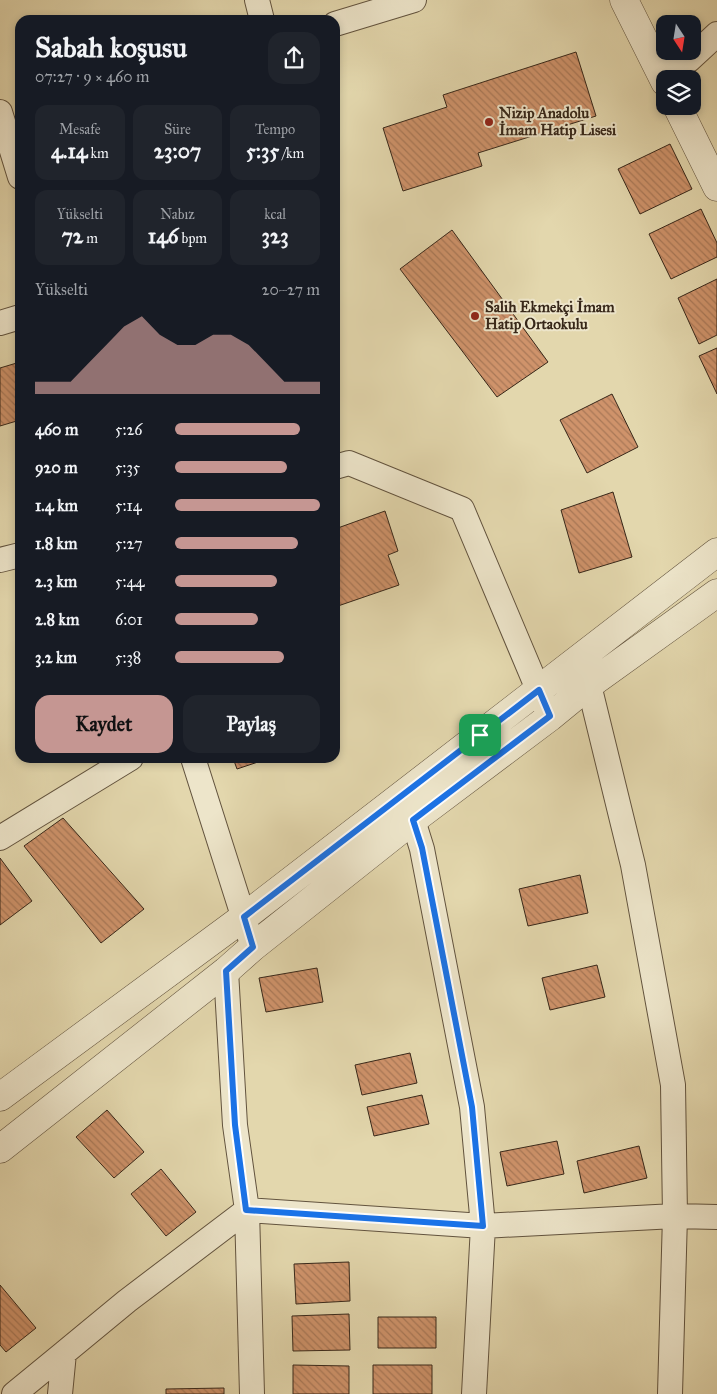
<!DOCTYPE html>
<html lang="tr">
<head>
<meta charset="utf-8">
<style>
  body { margin:0; font-family:"IM FELL Great Primer",serif; background:#20242c; color:#f1f3f6; height:100vh; display:flex; flex-direction:column; font-size:19px; white-space:nowrap }
  * { box-sizing:border-box; margin:0 }
  p { font-size:16px; color:#9ea1a6 }
  .icon { flex:none; width:28px; height:28px; fill:none; stroke:currentColor; stroke-width:2; stroke-linecap:round; stroke-linejoin:round }
  .map { position:relative; flex:1; overflow:hidden }
  .sheet { position:absolute; left:15px; top:15px; width:325px; height:748px; display:flex; flex-direction:column; background:#171b24; border-radius:15px; box-shadow:0 2px 8px #0003 }
  .sheet>* { flex:none }
  .needle { width:32px; rotate:168deg }
  .controls { position:absolute; left:656px; top:15px; display:grid; gap:10px }
  .controls a { display:grid; place-items:center; width:45px; height:45px; border-radius:10px; background:#171b24; box-shadow:0 2px 8px #0003; font-size:25px }
  .pin { position:absolute; display:grid; place-items:center; width:42px; height:42px; color:#fff; margin:-21px; border-radius:10px; box-shadow:0 2px 8px #0006 }
  .round { display:grid; place-items:center; flex:none; width:52px; height:52px; border-radius:15px; background:#20242c }
  .headline { display:flex; align-items:center; justify-content:space-between; height:85px; padding:0 20px }
  h1 { font-size:28px; font-weight:700; line-height:38px }
  .figures { display:grid; grid-template-columns:repeat(3,1fr); gap:8px; height:85px; padding:5px 20px }
  .figures div { display:grid; align-content:center; border-radius:12px; background:#20242c; text-align:center }
  .figures b { font-size:21px; font-weight:700 }
  .figures small { font-size:14px; font-weight:400 }
  .figures p { font-size:14px }
  .chart { height:140px; padding:10px 20px }
  .chart p { display:flex; justify-content:space-between }
  .chart svg { width:100%; height:90px; margin-top:5px; fill:#c59692; opacity:.7 }
  .primary-button { display:flex; gap:10px; margin-top:auto; padding:10px 20px }
  .primary-button a { flex:1; height:58px; border-radius:15px; background:#c59692; color:#111; font-size:20px; font-weight:700; line-height:58px; text-align:center }
  .primary-button a+a { background:#20242c; color:#f1f3f6 }
  ul { padding:0 20px; list-style:none; font-size:16px }
  li { display:grid; grid-template-columns:80px 60px 1fr; align-items:center; height:38px }
  li i { height:12px; border-radius:6px; background:#c59692 }
  .map>svg:first-child { display:block }
</style>
</head>
<body>
<div class="map">
<svg width="717" height="1394" viewBox="0 0 717 1394">
  <defs>
    <pattern id="building-back-hatch" width="6" height="6" patternUnits="userSpaceOnUse" patternTransform="scale(1.25)"><rect width="6" height="6" fill="#cf936b"/><path d="M-1 5l2 2M0 0l6 6M5-1l2 2" fill="none" stroke="#a97857"/></pattern>
  </defs>
  <rect width="100%" height="100%" fill="#e3d7ad"/>
  <filter id="stains"><feTurbulence type="fractalNoise" baseFrequency=".004" numOctaves="4"/><feColorMatrix values="0 0 0 0 .2 0 0 0 0 .09 0 0 0 0 .02 0 0 0 .5 -.17"/></filter>
  <radialGradient id="worn" r=".72"><stop offset=".6" stop-color="#630" stop-opacity="0"/><stop offset="1" stop-color="#630" stop-opacity=".3"/></radialGradient>
  <path fill="url(#building-back-hatch)" stroke="#372719" d="M576,52L596,116L478,153L482,166L403,191L383,128L447,107L443,95Z
    M670,144L692,189L640,214L618,169Z
    M701,209L717,243V257L671,279L649,234Z
    M452,230L548,362L497,397L400,269Z
    M717,279V335L699,344L678,298Z
    M717,348V394L699,356Z
    M20,362V420L0,426V368Z
    M612,394L638,447L587,473L560,420Z
    M613,492L632,557L579,573L561,510Z
    M385,511L398,551L388,555L399,585L335,607V529Z
    M233,758H270L237,769Z
    M63,818L144,909L101,943L24,846Z
    M0,858L32,901L0,925Z
    M580,875L588,913L528,926L519,889Z
    M597,965L605,997L550,1010L542,978Z
    M317,968L323,1002L266,1012L259,978Z
    M410,1053L417,1083L362,1095L355,1065Z
    M422,1095L429,1124L374,1136L367,1107Z
    M107,1110L144,1152L114,1178L76,1137Z
    M557,1141L564,1174L507,1186L500,1152Z
    M639,1146L647,1178L584,1193L577,1161Z
    M161,1169L196,1212L166,1236L131,1194Z
    M349,1262L350,1301L296,1304L294,1264Z
    M0,1285L36,1328L6,1352L0,1345Z
    M349,1314L350,1350L293,1351L292,1316Z
    M378,1317H436V1348H378Z
    M293,1365L349,1366V1394H293Z
    M373,1365H432V1394H373Z
    M224,1388V1394H166V1389Z"/>
  <g fill="none" stroke-linecap="round" stroke-linejoin="round">
    <g stroke="#62533e" stroke-width="26">
      <path id="minor" d="M257,0L262,20
        M335,24L414,0
        M661,74L689,60L717,34
        M0,112L20,177
        M0,323L20,317
        M335,467L349,463L462,509L545,706
        M0,560L20,555
        M589,685L633,865L673,1085L675,1216L670,1394
        M193,758L253,947
        M413,820L422,849L472,1107L483,1226L474,1394
        M0,838L131,758
        M226,971L235,1125L247,1210L252,1394
        M14,1394L64,1353
        M60,1394L64,1353L127,1301L247,1210L483,1226L675,1216L717,1217"/>
    </g>
    <g stroke="#62533e" stroke-width="29">
      <path id="tertiary" d="M624,0L665,82
        M677,106L717,187
        M0,1097L244,917L717,552
        M0,1149L226,971L253,947L413,820L550,717L589,685L717,593"/>
    </g>
    <use href="#minor" stroke="#ede5ca" stroke-width="24"/>
    <use href="#tertiary" stroke="#ede5ca" stroke-width="28"/>
  </g>
  <g fill="none" stroke-linecap="round" stroke-linejoin="round">
    <g stroke="#fff" stroke-width="10">
      <path id="route" d="M539,690L550,716L413,820L422,848L472,1107L483,1226L246,1210L235,1125L226,971L253,947L244,917Z"/>
    </g>
    <use href="#route" stroke="#1a73e8" stroke-width="6"/>
  </g>
  <g fill="#8f2418" stroke="#ede5ca" stroke-width="2">
    <circle cx="489" cy="122" r="5"/>
    <circle cx="475" cy="316" r="5"/>
  </g>
  <g text-anchor="middle" stroke-width="4" stroke-linejoin="round" paint-order="stroke">
    <g font-size="15" font-weight="bold" fill="#372719" stroke="#ede5ca" text-anchor="start">
      <text x="499" y="118">Nizip Anadolu<tspan x="499" dy="17">İmam Hatip Lisesi</tspan></text>
      <text x="485" y="312">Salih Ekmekçi İmam<tspan x="485" dy="17">Hatip Ortaokulu</tspan></text>
    </g>
  </g>
  <rect width="100%" height="100%" filter="url(#stains)"/>
  <rect width="100%" height="100%" fill="url(#worn)"/>
</svg>
<div class="controls">
<a><svg class="needle" viewBox="-14 -14 28 28"><path d="M0-13l5 13h-10z" fill="#e53935"/><path d="M0 13l5-13h-10z" fill="#9ea1a6"/></svg></a>
<a><svg class="icon" aria-label="layers" viewBox="0 0 24 24"><path d="M12 4l9 5-9 5-9-5zM3 14l9 5 9-5"/></svg></a>
</div>
<div class="pin" style="left:480px;top:735px;background:#1e9e55"><svg class="icon" aria-label="arrive" viewBox="0 0 24 24"><path d="M6 21V4h12l-3 4 3 4H6"/></svg></div>
<section class="sheet">
<div class="headline"><div><h1>Sabah koşusu</h1><p>07:27 · 9 × 460 m</p></div><a class="round"><svg class="icon" aria-label="share" viewBox="0 0 24 24"><path d="M12 15V3M7 8l5-5 5 5M5 13v7h14v-7"/></svg></a></div>
<div class="figures">
<div><p>Mesafe</p><b>4.14<small> km</small></b></div>
<div><p>Süre</p><b>23:07</b></div>
<div><p>Tempo</p><b>5:35<small> /km</small></b></div>
</div>
<div class="figures">
<div><p>Yükselti</p><b>72<small> m</small></b></div>
<div><p>Nabız</p><b>146<small> bpm</small></b></div>
<div><p>kcal</p><b>323</b></div>
</div>
<div class="chart"><p><span>Yükselti</span>20–27 m</p>
<svg viewBox="0 0 160 44" preserveAspectRatio="none"><path d="M0 44V38L10 38L20 38L30 29L40 20L50 11L60 6L70 15L80 20L90 20L100 15L110 15L120 20L130 29L140 38L150 38L160 38V44z"/></svg>
</div>
<ul>
<li><b>460 m</b>5:26<i style="width:86%"></i></li>
<li><b>920 m</b>5:35<i style="width:77%"></i></li>
<li><b>1.4 km</b>5:14<i style="width:100%"></i></li>
<li><b>1.8 km</b>5:27<i style="width:85%"></i></li>
<li><b>2.3 km</b>5:44<i style="width:70%"></i></li>
<li><b>2.8 km</b>6:01<i style="width:57%"></i></li>
<li><b>3.2 km</b>5:38<i style="width:75%"></i></li>
</ul>
<div class="primary-button"><a>Kaydet</a><a>Paylaş</a></div>
</section>
</div>
</body>
</html>
